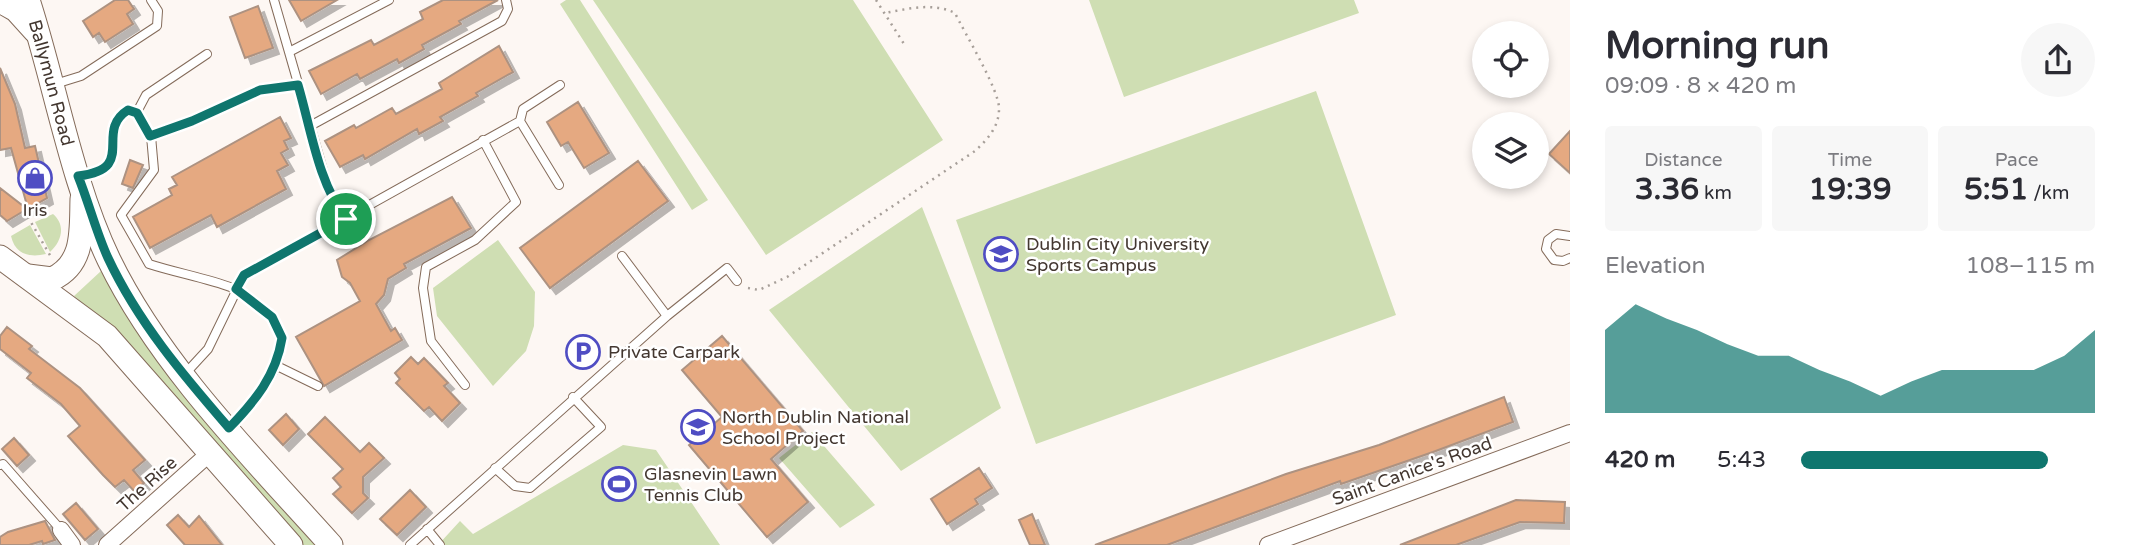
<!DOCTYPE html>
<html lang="en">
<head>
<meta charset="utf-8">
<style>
  body { margin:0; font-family:"Varela Round",sans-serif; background:#f7f7f7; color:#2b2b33; height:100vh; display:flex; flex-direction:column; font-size:26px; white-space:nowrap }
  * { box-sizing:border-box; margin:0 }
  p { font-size:23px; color:#7c7c81 }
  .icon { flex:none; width:38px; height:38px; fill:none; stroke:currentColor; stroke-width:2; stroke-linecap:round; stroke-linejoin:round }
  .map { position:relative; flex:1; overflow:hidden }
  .side { display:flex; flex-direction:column; background:#fff; width:560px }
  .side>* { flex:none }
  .buttons { position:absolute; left:1472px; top:21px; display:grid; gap:14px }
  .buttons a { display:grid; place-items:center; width:77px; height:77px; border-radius:50%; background:#fff; box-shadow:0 4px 10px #0003; font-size:35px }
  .pin { position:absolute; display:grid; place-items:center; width:60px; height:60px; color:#fff; margin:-30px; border:4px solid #fff; border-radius:50%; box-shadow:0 2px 7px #0007 }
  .round { display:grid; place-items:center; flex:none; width:74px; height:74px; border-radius:37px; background:#f7f7f7 }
  .headline { display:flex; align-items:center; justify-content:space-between; height:119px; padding:0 35px }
  h1 { font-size:38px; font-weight:700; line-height:52px }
  .figures { display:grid; grid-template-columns:repeat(3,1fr); gap:10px; height:119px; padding:7px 35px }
  .figures div { display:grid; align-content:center; border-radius:7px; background:#f7f7f7; text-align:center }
  .figures b { font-size:30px; font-weight:700 }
  .figures small { font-size:19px; font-weight:400 }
  .figures p { font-size:19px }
  .chart { height:196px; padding:14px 35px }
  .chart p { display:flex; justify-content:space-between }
  .chart svg { width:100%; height:126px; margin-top:7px; fill:#0f766e; opacity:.7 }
  ul { padding:0 35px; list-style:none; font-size:23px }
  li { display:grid; grid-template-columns:112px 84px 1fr; align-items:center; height:52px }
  li i { height:18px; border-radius:9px; background:#0f766e }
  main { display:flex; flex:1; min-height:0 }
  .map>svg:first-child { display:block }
</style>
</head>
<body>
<main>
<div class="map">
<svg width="1570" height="545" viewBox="0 0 1570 545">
  <defs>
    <filter id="shadow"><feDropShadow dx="6" dy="6" stdDeviation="0" flood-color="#0004"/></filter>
  </defs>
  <rect width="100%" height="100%" fill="#fdf7f3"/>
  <path fill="#cfdeb3" d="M566,0H580L708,200L692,210L560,4Z
    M593,0H853L943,140L766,255Z
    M1089,0H1354L1359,13L1124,97Z
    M1316,91L1396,315L1036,444L956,220Z
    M922,207L1001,408L901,471L769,310Z
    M53,214C66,225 62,241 50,252L35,222Z
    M30,225L46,254C29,258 15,254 11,236Z
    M498,240L535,292L534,326L526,351L493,386L437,316L433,288Z
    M101,271C160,371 243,456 319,545H303C229,460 160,370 74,296Z
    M812,432L875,505L840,528L779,458Z
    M623,445L656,450L720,545H438L460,521L473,534Z"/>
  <path fill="#e5a981" stroke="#ad9281" stroke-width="2" filter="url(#shadow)" d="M115,0H128L134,9L127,14L133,24L105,42L99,33L93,37L83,21Z
    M289,0H337L301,21Z
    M443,0H498L459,21L461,24L422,45L424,49L399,63L397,59L360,79L357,74L321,94L309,71L371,40L374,45L423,19L420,12Z
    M258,6L273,48L245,58L230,17Z
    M499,46L513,72L476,93L478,96L440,117L443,121L419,134L417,129L365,159L363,155L340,167L325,141L354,125L356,128L392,108L396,114L442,89L439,83Z
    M0,68L15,104L25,148L35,146L47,198L28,209L11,148L0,150Z
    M578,102L609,153L584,168L568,142L561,146L547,122Z
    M280,117L291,138L284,141L288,149L281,153L288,165L277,171L286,189L217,227L211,215L150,248L133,217L172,195L169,189L177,185L172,177Z
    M1570,131V173L1549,154Z
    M130,160L143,165L133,188L122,184Z
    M638,161L668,201L550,288L520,248Z
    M0,188L27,209L7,221L0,215Z
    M452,197L471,228L404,264L406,268L388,279L384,295L376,304L391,331L395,328L402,340L324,386L296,337L360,301L350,283L342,277L337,260L369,240Z
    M7,327L32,346L29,349L80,388L145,460L133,470L144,483L134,491L124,480L115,487L103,475L68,436L80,426L61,404L27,378L31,373L0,349V336Z
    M722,336L803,431L771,459L808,502L767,537L689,445L722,417L682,370Z
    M411,357L418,364L424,358L448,383L444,386L460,403L442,421L429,407L424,411L396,383L400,379L395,373Z
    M1504,397L1513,422L1433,452L1341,484L1340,481L1167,545H1095L1286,474L1379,445Z
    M286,414L299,429L283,445L269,430Z
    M325,417L360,452L369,443L384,458L363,477V493L368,498L352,513L333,494L341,487L333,478L343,469L308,434Z
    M14,438L29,455L17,466L2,449Z
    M979,468L992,488L975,499L978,504L947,524L931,499Z
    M410,490L426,507L397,535L380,519Z
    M1516,500L1565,502L1564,523L1520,522L1456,545H1400Z
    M76,503L98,529L85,540L63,514Z
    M1032,514L1045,545H1030L1019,520Z
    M178,515L189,527L199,516L222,545H185L167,525Z
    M45,521L55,540L43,544L42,541L29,545H0V537L8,532Z"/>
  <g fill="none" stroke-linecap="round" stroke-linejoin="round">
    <g stroke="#846b5a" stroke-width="10">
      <path id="lane" d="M274,0L327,184L333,203L346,219
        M289,52L389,0
        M55,84L81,76L157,26L158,11L151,0
        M137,112L146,95L207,54
        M520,121L559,185
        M310,126L502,21L508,9L506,0
        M151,136L192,122L260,90L298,85
        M78,176C139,169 93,132 128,110L137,112L151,136L154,170L121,215L149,264C177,273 206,278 233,288C241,291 249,298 256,303C310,341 263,394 229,428
        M1570,236L1556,234L1548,240L1546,249L1554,260L1563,261L1570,258
        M667,316L727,268L737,281
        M275,365L318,386
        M184,375L208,349L244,275L520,121L523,109L560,85
        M465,385L431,341L423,288L426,267L475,240L516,202L483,140
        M0,465L3,464L61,530
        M495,468L515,486L530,488L601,427L573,397
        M427,529L440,545
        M410,545L667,316L622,256"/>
    </g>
    <g stroke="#846b5a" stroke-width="18">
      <path id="street" d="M61,530L72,545
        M107,545L212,451
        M1268,545L1570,433"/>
    </g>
    <g stroke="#846b5a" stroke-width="25">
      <g id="secondary">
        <path id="s1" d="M28,0C55,83 71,181 109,260C160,365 253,458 331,545"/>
        <path d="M0,1L16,10L35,31"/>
        <path d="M0,257L107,336L291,545"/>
        <path d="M28,276L52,279C85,264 81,230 82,199"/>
      </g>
    </g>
    <path stroke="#a79f99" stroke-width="2.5" stroke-dasharray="2 5" stroke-linecap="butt" d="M876,0L906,47
      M28,217L51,257
      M748,288L759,290L787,277L975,151C987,140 999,127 999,109C1000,91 964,32 955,13C933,2 907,9 885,13"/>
    <use href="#lane" stroke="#fff" stroke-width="8"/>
    <use href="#street" stroke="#fff" stroke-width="16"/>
    <use href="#secondary" stroke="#fff" stroke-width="23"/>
  </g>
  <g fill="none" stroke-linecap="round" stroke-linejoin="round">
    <g stroke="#fff" stroke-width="14">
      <path id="route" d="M298,85C311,129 318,182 346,219L244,275L236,289L272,317L282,338C276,376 255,401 229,428C183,375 138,322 108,258C96,232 89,203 78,176C139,169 93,132 128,110L137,113L150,136L192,121L260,90Z"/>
    </g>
    <use href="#route" stroke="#0f766e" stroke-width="9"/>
  </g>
  <defs>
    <g id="shop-ring" transform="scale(1.75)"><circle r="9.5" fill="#fff" stroke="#4f4dc3" stroke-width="1.5"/><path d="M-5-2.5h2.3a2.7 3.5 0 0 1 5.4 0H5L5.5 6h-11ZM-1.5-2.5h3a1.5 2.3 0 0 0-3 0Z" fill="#4f4dc3"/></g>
    <g id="university-ring" transform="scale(1.75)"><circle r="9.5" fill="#fff" stroke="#4f4dc3" stroke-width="1.5"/><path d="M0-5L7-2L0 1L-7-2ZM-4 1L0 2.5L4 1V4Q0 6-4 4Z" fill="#4f4dc3"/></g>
    <g id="parking-ring" transform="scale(1.75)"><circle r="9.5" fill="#fff" stroke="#4f4dc3" stroke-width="1.5"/><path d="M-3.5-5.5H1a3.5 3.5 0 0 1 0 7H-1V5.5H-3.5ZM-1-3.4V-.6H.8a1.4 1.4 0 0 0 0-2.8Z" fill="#4f4dc3"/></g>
    <g id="school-ring" transform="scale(1.75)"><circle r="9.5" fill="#fff" stroke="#4f4dc3" stroke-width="1.5"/><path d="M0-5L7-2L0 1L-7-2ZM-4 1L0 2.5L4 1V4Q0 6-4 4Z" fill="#4f4dc3"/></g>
    <g id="stadium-ring" transform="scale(1.75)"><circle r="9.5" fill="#fff" stroke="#4f4dc3" stroke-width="1.5"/><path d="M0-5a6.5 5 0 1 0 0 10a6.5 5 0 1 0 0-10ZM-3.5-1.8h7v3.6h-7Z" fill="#4f4dc3"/></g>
  </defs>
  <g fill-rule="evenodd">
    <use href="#shop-ring" x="35" y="178"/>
    <use href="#university-ring" x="1001" y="254"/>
    <use href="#parking-ring" x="583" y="352"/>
    <use href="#school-ring" x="698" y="427"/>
    <use href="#stadium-ring" x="619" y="484"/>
  </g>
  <g text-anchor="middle" stroke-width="5" stroke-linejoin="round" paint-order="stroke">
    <g font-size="18" fill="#433730" stroke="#fff">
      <text dy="6" stroke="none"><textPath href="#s1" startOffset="86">Ballymun Road</textPath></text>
      <text transform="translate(1412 471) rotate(-20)" y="6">Saint Canice's Road</text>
      <text transform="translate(147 484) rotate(-42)" y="6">The Rise</text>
    </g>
    <g font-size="18" fill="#433730" stroke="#fff" text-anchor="start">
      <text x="35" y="216" text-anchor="middle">Iris</text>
      <text x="1026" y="250">Dublin City University<tspan x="1026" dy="21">Sports Campus</tspan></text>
      <text x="608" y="358">Private Carpark</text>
      <text x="722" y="423">North Dublin National<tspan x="722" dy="21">School Project</tspan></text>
      <text x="644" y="480">Glasnevin Lawn<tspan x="644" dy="21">Tennis Club</tspan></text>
    </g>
  </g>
</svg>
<div class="buttons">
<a><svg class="icon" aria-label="locate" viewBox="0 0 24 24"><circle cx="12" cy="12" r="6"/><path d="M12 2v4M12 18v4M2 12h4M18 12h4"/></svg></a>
<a><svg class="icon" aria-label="layers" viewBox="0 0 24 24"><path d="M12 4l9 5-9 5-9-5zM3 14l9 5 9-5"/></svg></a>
</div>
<div class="pin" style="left:346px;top:219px;background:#1e9e55"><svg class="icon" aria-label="arrive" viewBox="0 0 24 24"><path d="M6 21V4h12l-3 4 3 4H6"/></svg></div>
</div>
<section class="side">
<div class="headline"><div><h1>Morning run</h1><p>09:09 · 8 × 420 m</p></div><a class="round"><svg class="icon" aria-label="share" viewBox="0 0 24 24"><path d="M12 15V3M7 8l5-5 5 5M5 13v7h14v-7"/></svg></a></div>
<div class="figures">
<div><p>Distance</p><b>3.36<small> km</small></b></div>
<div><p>Time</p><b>19:39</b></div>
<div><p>Pace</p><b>5:51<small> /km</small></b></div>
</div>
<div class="chart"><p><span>Elevation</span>108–115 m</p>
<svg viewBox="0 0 160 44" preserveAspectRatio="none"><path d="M0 44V15L10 6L20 11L30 15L40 20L50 24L60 24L70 29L80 33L90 38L100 33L110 29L120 29L130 29L140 29L150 24L160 15V44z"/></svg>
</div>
<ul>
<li><b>420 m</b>5:43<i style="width:84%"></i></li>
</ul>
</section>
</main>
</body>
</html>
